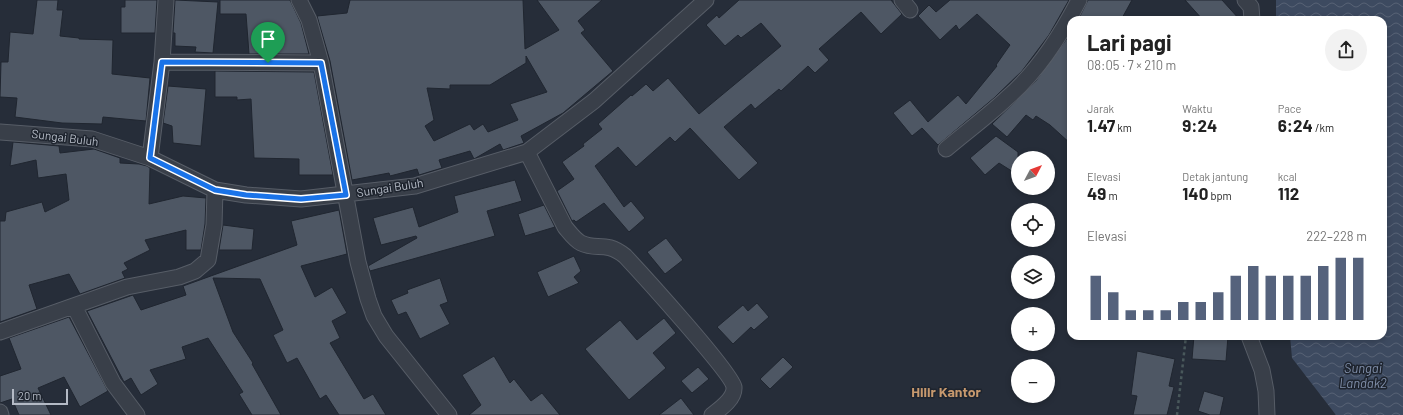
<!DOCTYPE html>
<html lang="id">
<head>
<meta charset="utf-8">
<style>
  body { margin:0; font-family:Barlow,sans-serif; background:#f2f2f2; color:#222; height:100vh; display:flex; flex-direction:column; font-size:15px; white-space:nowrap }
  * { box-sizing:border-box; margin:0 }
  p { font-size:13px; color:#767676 }
  .icon { flex:none; width:22px; height:22px; fill:none; stroke:currentColor; stroke-width:2; stroke-linecap:round; stroke-linejoin:round }
  .map { position:relative; flex:1; overflow:hidden }
  .details { position:absolute; left:1067px; top:16px; width:320px; height:324px; display:flex; flex-direction:column; background:#fff; border-radius:12px; box-shadow:0 2px 6px #0003 }
  .details>* { flex:none }
  .needle { width:26px; rotate:49deg }
  .fabs { position:absolute; left:1011px; top:151px; display:grid; gap:8px }
  .fabs a { display:grid; place-items:center; width:44px; height:44px; border-radius:50%; background:#fff; box-shadow:0 2px 6px #0003; font-size:20px }
  .scale { position:absolute; left:12px; bottom:10px; width:56px; box-sizing:border-box; padding-left:4px; border:2px solid #b4bac5; border-top:0; font-size:11px; line-height:14px; white-space:nowrap; color:#b4bac5; -webkit-text-stroke:3px #1e242e; paint-order:stroke }
  .pin { position:absolute; display:grid; place-items:center; width:34px; height:34px; color:#fff; margin:-41px -17px; border-radius:50% 50% 50% 0; rotate:-45deg; box-shadow:0 0 4px #0007 }
  .pin .icon { rotate:45deg }
  .round { display:grid; place-items:center; flex:none; width:42px; height:42px; border-radius:21px; background:#f2f2f2 }
  .summary { display:flex; align-items:center; justify-content:space-between; height:68px; padding:0 20px }
  h1 { font-size:22px; font-weight:700; line-height:30px }
  .stats { display:grid; grid-template-columns:repeat(3,1fr); gap:6px; height:68px; padding:4px 20px }
  .stats div { display:grid; align-content:center }
  .stats b { font-size:17px; font-weight:700 }
  .stats small { font-size:11px; font-weight:400 }
  .stats p { font-size:11px }
  .chart { height:112px; padding:8px 20px }
  .chart p { display:flex; justify-content:space-between }
  .chart svg { width:100%; height:72px; margin-top:4px; stroke:#55627c; stroke-width:6 }
  .map>svg:first-child { display:block }
</style>
</head>
<body>
<div class="map">
<svg width="1403" height="415" viewBox="0 0 1403 415">
  <defs>
    <pattern id="water-waves" width="16" height="10" patternUnits="userSpaceOnUse"><rect width="16" height="10" fill="#3d4a60"/><path d="M0 5q4-4 8 0t8 0" fill="none" stroke="#576275"/></pattern>
  </defs>
  <rect width="100%" height="100%" fill="#262d39"/>
  <path fill="url(#water-waves)" d="M1276,0H1403V415H1336L1292,358L1290,336H1383V20H1276Z"/>
  <path fill="#4e5764" stroke="#202630" fill-rule="evenodd" d="M37,0H58L57,10H63L60,36L79,38V39L113,40L112,74L150,78L146,121L103,117L102,124L62,123L15,117L17,98L0,97L1,62H8L10,32L33,34Z
    M125,0H157L155,33H121V7H125Z
    M175,0L218,2L213,53L195,52L196,47L175,46V33H173Z
    M220,0H290L301,23L309,54H249L246,14H220Z
    M350,0H523L525,49L559,30L537,0H602L578,21L585,30L581,33L613,71L563,113L521,136L524,143L503,150L500,144L474,159L470,151L439,160L442,168L419,175L417,169L390,176L389,173L352,180L330,61L317,16L347,13ZM526,56L547,92L510,104L518,120L488,132L483,124L474,130L470,124L434,141L425,126L434,120L427,88L450,89V85H490L526,63Z
    M739,0H891L902,14L881,34L861,12L819,49L829,60L815,73L808,66L781,91L779,89L755,109L751,104L724,127L758,163L739,180L690,128L675,142L670,137L636,167L618,147L595,166L624,207L631,201L645,218L629,232L604,203L576,222L574,220L572,221L557,191L574,179L562,162L584,146L583,144L602,129L598,124L631,95L632,96L646,84L653,91L668,78L699,114L781,46L761,23L741,38L738,35L725,46L706,25L717,15L719,18Z
    M950,0H1069L1049,35L1022,71L994,98L938,145L922,128L912,136L893,113L910,100L928,122L958,95L966,104L997,66L996,65L1010,45L977,14L959,30L956,25L940,40L918,16L929,5L936,12Z
    M1088,0H1132L1121,20H1078Z
    M1185,0H1222L1240,20H1203Z
    M1071,33V144L1050,125L1036,116L1033,120L1026,115L1007,137L992,124L1035,82Z
    M215,71L314,72L333,175H299V159L254,158L251,99L237,100V97H215Z
    M168,86L206,89L201,146L173,143L172,126L163,123Z
    M996,136L1018,152V175L999,163L985,175L970,158Z
    M13,142L59,146L60,153L94,149L120,158V163L139,164L147,166L150,168L149,204L183,196L206,198L205,224L201,250H186V230L145,240L150,250L124,263L128,269L122,272L125,278L80,294L69,274L29,285L37,309L0,322V221H5L6,212L42,202L45,212L69,200L66,174L38,178L36,160L10,166Z
    M515,180L522,201L487,211L495,236L370,271L368,266L417,238L416,236L381,245L373,218L413,207L419,227L458,212L454,196Z
    M544,205L555,227L525,236L518,214Z
    M339,210L347,254L301,266L315,297L332,287L347,313L332,321L340,338L330,343L364,399L373,394L386,415H339L326,395L320,399L297,358L287,363L273,335L283,330L260,279L213,278L233,332L253,363L252,364L281,415H252L239,394L243,392L208,338L182,347L186,359L150,370L158,384L141,395L131,378L124,382L87,311L133,295L141,310L186,295L183,286L297,245L291,221Z
    M223,225L254,229L252,250H219Z
    M666,238L683,260L665,274L647,252Z
    M574,256L581,271L574,277L579,283L548,297L537,272Z
    M440,278L448,302L440,305L450,324L420,339L406,312L398,315L391,300L408,293L407,290Z
    M757,303L769,317L754,330L751,327L733,344L717,327L743,305L748,311Z
    M69,317L108,391L80,407L64,377L38,388L51,415H19L12,399L0,403V376L21,369L9,338Z
    M664,318L676,333L653,353L666,368L629,400L585,349L620,320L637,340Z
    M1194,336H1228L1226,361L1192,359Z
    M1137,351L1175,359L1169,386L1174,387L1167,415H1133L1137,396L1131,395Z
    M494,356L510,383L514,379L531,401L542,393L560,415H469L481,405L462,375Z
    M783,357L793,367L770,389L760,379Z
    M698,367L709,379L692,393L681,381Z
    M1204,391L1224,397L1220,415H1210L1198,411Z
    M681,398L694,415H659Z"/>
  <g fill="none" stroke-linecap="round" stroke-linejoin="round">
    <g stroke="#575d67" stroke-width="17">
      <path id="minor" d="M299,0L309,20L321,63L358,262L368,299L374,316L386,336L449,415
        M902,0L910,10
        M1245,0L1251,7L1252,20
        M162,62L321,63
        M0,132L92,139L150,158L215,190L246,195L301,199L415,186L527,152L594,101L706,0
        M946,149C966,132 988,116 1007,98C1037,72 1061,35 1079,0
        M527,152L565,227C570,233 575,240 581,243C597,251 605,240 625,256C640,272 732,373 734,387C735,399 720,409 712,415
        M150,158L162,62L166,0
        M74,306L113,383L137,415
        M0,332L127,287L179,277L195,271L208,260L214,225L215,190
        M1249,336L1262,370L1266,391L1267,415
        M0,412L1,415"/>
    </g>
    <path stroke="#49585b" stroke-width="2.5" stroke-dasharray="3 3" stroke-linecap="butt" d="M1177,415L1186,336"/>
    <use href="#minor" stroke="#393f49" stroke-width="15"/>
  </g>
  <g fill="none" stroke-linecap="round" stroke-linejoin="round">
    <g stroke="#fff" stroke-width="8">
      <path id="route" d="M162,62L321,63L346,195L301,199L246,195L215,190L150,158Z"/>
    </g>
    <use href="#route" stroke="#1a73e8" stroke-width="5"/>
  </g>
  <g text-anchor="middle" stroke-width="3" stroke-linejoin="round" paint-order="stroke">
    <g font-size="12" fill="#b4bac5" stroke="#1e242e">
      <text transform="translate(65 138) rotate(7)" y="4">Sungai Buluh</text>
      <text transform="translate(390 188) rotate(-9)" y="4">Sungai Buluh</text>
    </g>
    <g font-size="13" font-style="italic" fill="#808faa" stroke="#1e242e">
      <text x="1363" y="373">Sungai<tspan x="1363" dy="15">Landak2</tspan></text>
    </g>
    <g font-size="14" font-weight="bold" fill="#c7996e" stroke="#1e242e">
      <text x="946" y="397">Hilir Kantor</text>
    </g>
  </g>
</svg>
<div class="fabs">
<a><svg class="needle" viewBox="-14 -14 28 28"><path d="M0-13l5 13h-10z" fill="#e53935"/><path d="M0 13l5-13h-10z" fill="#767676"/></svg></a>
<a><svg class="icon" aria-label="locate" viewBox="0 0 24 24"><circle cx="12" cy="12" r="6"/><path d="M12 2v4M12 18v4M2 12h4M18 12h4"/></svg></a>
<a><svg class="icon" aria-label="layers" viewBox="0 0 24 24"><path d="M12 4l9 5-9 5-9-5zM3 14l9 5 9-5"/></svg></a>
<a>+</a>
<a>−</a>
</div>
<div class="scale">20 m</div>
<div class="pin" style="left:268px;top:63px;background:#1e9e55"><svg class="icon" aria-label="arrive" viewBox="0 0 24 24"><path d="M6 21V4h12l-3 4 3 4H6"/></svg></div>
<section class="details">
<div class="summary"><div><h1>Lari pagi</h1><p>08:05 · 7 × 210 m</p></div><a class="round"><svg class="icon" aria-label="share" viewBox="0 0 24 24"><path d="M12 15V3M7 8l5-5 5 5M5 13v7h14v-7"/></svg></a></div>
<div class="stats">
<div><p>Jarak</p><b>1.47<small> km</small></b></div>
<div><p>Waktu</p><b>9:24</b></div>
<div><p>Pace</p><b>6:24<small> /km</small></b></div>
</div>
<div class="stats">
<div><p>Elevasi</p><b>49<small> m</small></b></div>
<div><p>Detak jantung</p><b>140<small> bpm</small></b></div>
<div><p>kcal</p><b>112</b></div>
</div>
<div class="chart"><p><span>Elevasi</span>222–228 m</p>
<svg viewBox="0 0 160 44" preserveAspectRatio="none"><path d="M5 44V17M15 44V27M25 44V38M35 44V38M45 44V38M55 44V33M65 44V33M75 44V27M85 44V17M95 44V11M105 44V17M115 44V17M125 44V17M135 44V11M145 44V6M155 44V6"/></svg>
</div>
</section>
</div>
</body>
</html>
